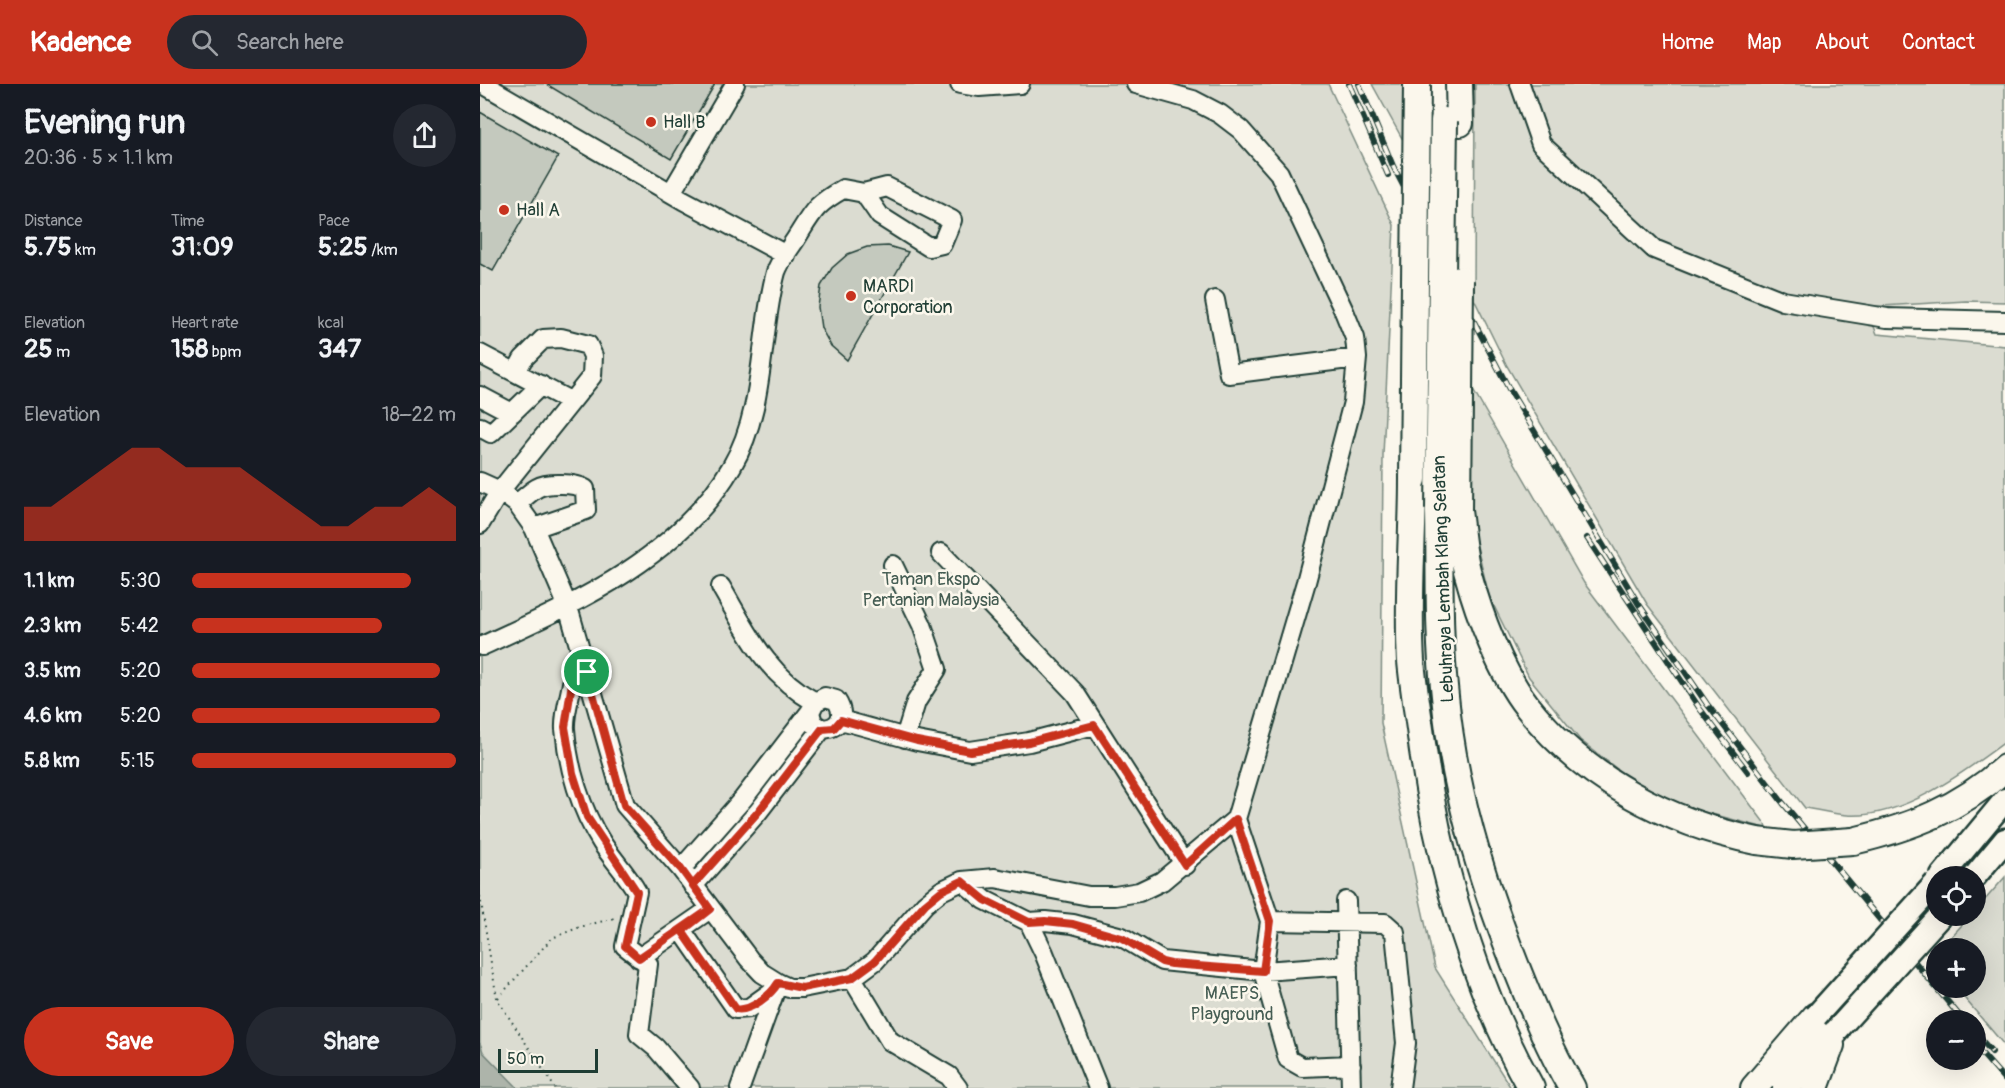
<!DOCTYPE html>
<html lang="en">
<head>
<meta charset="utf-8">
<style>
  body { margin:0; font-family:Pangolin,sans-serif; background:#242831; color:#f1f3f6; height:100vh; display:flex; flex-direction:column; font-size:22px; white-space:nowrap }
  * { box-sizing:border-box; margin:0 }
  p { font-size:20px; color:#9ea1a6 }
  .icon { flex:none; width:33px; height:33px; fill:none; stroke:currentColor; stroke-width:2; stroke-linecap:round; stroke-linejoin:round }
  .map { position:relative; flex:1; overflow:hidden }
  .drawer { display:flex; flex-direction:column; background:#171b24; width:480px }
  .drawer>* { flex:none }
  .controls { position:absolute; left:1446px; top:782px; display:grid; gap:12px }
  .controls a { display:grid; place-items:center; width:60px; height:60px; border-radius:50%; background:#171b24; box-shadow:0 6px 24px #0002; font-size:30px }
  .scale { position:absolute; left:18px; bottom:15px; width:100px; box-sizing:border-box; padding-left:6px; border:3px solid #1f3d34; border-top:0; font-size:16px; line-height:21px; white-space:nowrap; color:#1f3d34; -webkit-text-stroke:4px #fbf7ec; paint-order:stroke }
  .pin { position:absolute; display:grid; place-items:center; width:51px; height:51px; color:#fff; margin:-26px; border:3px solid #fff; border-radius:50%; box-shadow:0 2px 6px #0007 }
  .round { display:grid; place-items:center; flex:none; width:63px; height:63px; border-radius:32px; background:#242831 }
  .overview { display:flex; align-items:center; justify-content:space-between; height:102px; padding:0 24px }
  h1 { font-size:33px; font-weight:700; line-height:45px }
  .stats { display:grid; grid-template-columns:repeat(3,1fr); gap:9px; height:102px; padding:6px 24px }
  .stats div { display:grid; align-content:center }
  .stats b { font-size:26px; font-weight:700 }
  .stats small { font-size:16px; font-weight:400 }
  .stats p { font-size:16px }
  .chart { height:168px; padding:12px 24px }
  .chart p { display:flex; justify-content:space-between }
  .chart svg { width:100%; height:108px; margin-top:6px; fill:#c8321e; opacity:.7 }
  .button { display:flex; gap:12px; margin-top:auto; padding:12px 24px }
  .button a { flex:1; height:69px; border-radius:36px; background:#c8321e; color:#fff; font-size:24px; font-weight:700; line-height:69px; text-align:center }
  .button a+a { background:#242831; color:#f1f3f6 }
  ul { padding:0 24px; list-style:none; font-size:20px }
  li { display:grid; grid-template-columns:96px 72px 1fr; align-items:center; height:45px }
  li i { height:15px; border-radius:8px; background:#c8321e }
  header { display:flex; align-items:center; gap:36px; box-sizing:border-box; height:84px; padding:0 30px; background:#c8321e; color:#fff }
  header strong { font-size:28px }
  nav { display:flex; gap:33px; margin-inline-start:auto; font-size:21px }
  .search { width:420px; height:54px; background:#242831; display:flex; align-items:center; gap:15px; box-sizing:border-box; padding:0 21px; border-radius:33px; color:#9ea1a6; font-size:22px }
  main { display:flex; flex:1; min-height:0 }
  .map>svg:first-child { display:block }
</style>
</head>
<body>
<header>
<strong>Kadence</strong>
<div class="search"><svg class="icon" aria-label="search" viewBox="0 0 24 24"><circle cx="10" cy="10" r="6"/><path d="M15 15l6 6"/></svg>Search here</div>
<nav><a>Home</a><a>Map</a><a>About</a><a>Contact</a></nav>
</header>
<main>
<section class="drawer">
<div class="overview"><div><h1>Evening run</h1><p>20:36 · 5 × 1.1 km</p></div><a class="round"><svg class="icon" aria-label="share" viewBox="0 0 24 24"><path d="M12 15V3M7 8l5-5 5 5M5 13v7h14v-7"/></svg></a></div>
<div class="stats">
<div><p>Distance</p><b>5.75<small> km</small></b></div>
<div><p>Time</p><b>31:09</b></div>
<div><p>Pace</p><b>5:25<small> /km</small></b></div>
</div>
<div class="stats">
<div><p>Elevation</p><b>25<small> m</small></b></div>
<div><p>Heart rate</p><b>158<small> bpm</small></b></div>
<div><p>kcal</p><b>347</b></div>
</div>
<div class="chart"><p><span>Elevation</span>18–22 m</p>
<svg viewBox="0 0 160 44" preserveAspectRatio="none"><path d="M0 44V30L10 30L20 22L30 14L40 6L50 6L60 14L70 14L80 14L90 22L100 30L110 38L120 38L130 30L140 30L150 22L160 30V44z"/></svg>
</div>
<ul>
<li><b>1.1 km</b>5:30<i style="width:83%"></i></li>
<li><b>2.3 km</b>5:42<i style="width:72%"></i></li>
<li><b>3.5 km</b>5:20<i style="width:94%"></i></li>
<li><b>4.6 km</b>5:20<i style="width:94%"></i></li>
<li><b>5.8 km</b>5:15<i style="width:100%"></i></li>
</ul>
<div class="button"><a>Save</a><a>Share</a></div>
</section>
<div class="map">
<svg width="1525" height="1004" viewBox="0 0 1525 1004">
  <rect width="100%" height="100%" fill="#fbf7ec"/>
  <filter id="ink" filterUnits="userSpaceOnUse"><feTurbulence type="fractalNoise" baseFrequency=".0167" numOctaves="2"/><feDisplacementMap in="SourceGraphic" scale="12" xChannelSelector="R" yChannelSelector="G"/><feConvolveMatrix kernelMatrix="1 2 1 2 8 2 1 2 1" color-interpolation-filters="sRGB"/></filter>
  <g filter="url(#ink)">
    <path fill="#dbdcd1" stroke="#7d8c82" stroke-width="1.5" d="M0,0H848L914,141L903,371L901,639L955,884L1031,1004H0Z
      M892,0H924V58Z
      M995,0H1525V218L1486,217L1386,223L1397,250L1525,262V658C1483,689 1422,735 1367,731C1353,730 1339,726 1325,724L1167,520L1027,282L994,215Z
      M993,306L1104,499L1289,745L1209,724L1155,699L1100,656L1049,593L1009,512L990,433Z
      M1525,793V962L1475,903H1496V864H1461L1491,831H1496V826Z"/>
    <path fill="#adb4aa" stroke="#74847b" stroke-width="1.5" d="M0,959L3,968L38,1004H0Z"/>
    <path fill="#c4c9be" stroke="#1f3d34" stroke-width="1.5" d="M66,0H235L191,75Z
      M0,28L78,73L13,187L0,180Z
      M408,162L428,168L367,276L351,262L341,244L338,223L341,202L352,184L368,170L387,163Z"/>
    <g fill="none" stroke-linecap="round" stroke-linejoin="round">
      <g stroke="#1f3d34" stroke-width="22">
        <path id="minor" d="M3,0L203,116L306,171
          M480,0L499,3L540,0
          M1040,0L1061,60L1174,165L1303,217L1407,234L1525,237
          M191,109L255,0
          M735,216L749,290L877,274
          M0,270L90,317
          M0,312L32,329
          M0,343L11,349L61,301
          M0,398L20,407L37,420L54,444L88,523L145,721L201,785L269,875L282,889L298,899L309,904H322L372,894L395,877L445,820L461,807L482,797L515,794L609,812H635L659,808L682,797L756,735L826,498L873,318L877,274L875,254L864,227L799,89L761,46L740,30L713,16L656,0
          M37,420C43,415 50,408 57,404C67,398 96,399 105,405L106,426L54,444
          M0,440L20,407L112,292L113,272L108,261L81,254L63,255L43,275L36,288
          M461,469L595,609L705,781
          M413,481L442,541L457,585L436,618L425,654
          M241,503C268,549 286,591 335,618
          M2,562C96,519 198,475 252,382C286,324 279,251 296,188C300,176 311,163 317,153C334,126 335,121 363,105L384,109L400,132L449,163L462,160L472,136L407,103L384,109
          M107,588L92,599C90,613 84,630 85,645C88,684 101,726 122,759C133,776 147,790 157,808L145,862L168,880L159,950L176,964L210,1004
          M361,636L437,657L490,667L549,658L614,641
          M756,735L790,837L905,839L915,848L926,959L920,1004
          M201,785L263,715L330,628L335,618L345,613L356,616C366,631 361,644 342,645L333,639L330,628
          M482,797L505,816L549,838L565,837L593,840L642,853L682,877L783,887L868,881
          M213,802L278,728L342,645
          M866,817L871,1004
          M790,837L783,887L808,975L822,983L871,981
          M549,838L564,869L618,1004
          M202,847L256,925L269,924L294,906
          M159,874L230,825
          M372,894L410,957L469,992L478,1004
          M260,1004L296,904"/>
      </g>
      <g stroke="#1f3d34" stroke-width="27">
        <path id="major" d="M1462,792L1525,716
          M1495,792L1525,756"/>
      </g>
      <g stroke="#1f3d34" stroke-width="30">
        <path id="highway" d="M979,0L980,39
          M933,395C933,455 927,517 931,577C933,600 937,623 940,645C956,771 989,893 1051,1004
          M959,426C960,488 958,551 965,612C974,706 1001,794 1035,880C1052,923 1069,964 1092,1004
          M978,427C981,447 982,470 988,490C999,531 1021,589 1047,622C1104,695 1188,739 1277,757
          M1373,757C1432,743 1479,725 1525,684
          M1274,1004L1336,932
          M1306,1004L1356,947
          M1335,1004L1351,961"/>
      </g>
      <path stroke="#1f3d34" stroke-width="2" stroke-dasharray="1.5 4.5" stroke-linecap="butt" d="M0,812L17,915L75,1004
        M18,914L72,854L100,843L135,834"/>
      <use href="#minor" stroke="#fbf7ec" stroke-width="18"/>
      <use href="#major" stroke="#fbf7ec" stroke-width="22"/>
      <use href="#highway" stroke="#fbf7ec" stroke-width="26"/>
      <g stroke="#1f3d34" stroke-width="6">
        <path id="rail" d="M869,0L908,91
          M879,0L913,82L1029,305L1158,519L1227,620L1303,719L1483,936
          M1107,454L1220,625L1268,688
          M1496,950L1512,968
          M1496,963L1525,996"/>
      </g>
      <use href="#rail" stroke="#fbf7ec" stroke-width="4" stroke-dasharray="11" stroke-linecap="butt"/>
      <g stroke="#1f3d34" stroke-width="27" stroke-linecap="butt">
        <path id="major-bridge" d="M1336,932L1456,799
          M1356,947L1461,831"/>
      </g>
      <g stroke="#1f3d34" stroke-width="30" stroke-linecap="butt">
        <path id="highway-bridge" d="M933,395L937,0
          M959,426L964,37
          M978,427L980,196
          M1277,757L1313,761L1373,757"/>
      </g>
      <use href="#major-bridge" stroke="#fbf7ec" stroke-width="22"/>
      <use href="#highway-bridge" stroke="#fbf7ec" stroke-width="26"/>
    </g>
  </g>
  <g fill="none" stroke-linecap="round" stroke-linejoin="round" filter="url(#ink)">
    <g stroke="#fff" stroke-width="12">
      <path id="route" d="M107,588L144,721L201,785L230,825L202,847L256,925C270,928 291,911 298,899L322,904L372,894L395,877L445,820L461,807L482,797L505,816L549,838L565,837L593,840L642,854L682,878L691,880L783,887L790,837L756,735L705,781L614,641L549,658L490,667L437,657L361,636L354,644L342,645L278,728L213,801L230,825L159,874L145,862L157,808L107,733L93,689L85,643L92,599L107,588"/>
    </g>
    <use href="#route" stroke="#c8321e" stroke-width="8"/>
  </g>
  <g fill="#c8321e" stroke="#fbf7ec" stroke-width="2">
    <circle cx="171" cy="38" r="6"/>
    <circle cx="24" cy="126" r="6"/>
    <circle cx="371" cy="212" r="6"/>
  </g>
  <g text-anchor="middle" stroke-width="5" stroke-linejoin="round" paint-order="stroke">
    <g font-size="18" fill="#1f3d34" stroke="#fbf7ec" text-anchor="start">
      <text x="183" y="44">Hall B</text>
      <text x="36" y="132">Hall A</text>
      <text x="383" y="208">MARDI<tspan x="383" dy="21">Corporation</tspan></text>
    </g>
    <g font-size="18" fill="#455d53" stroke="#fbf7ec">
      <text x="451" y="501">Taman Ekspo<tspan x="451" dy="21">Pertanian Malaysia</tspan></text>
      <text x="752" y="915">MAEPS<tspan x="752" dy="21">Playground</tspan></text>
    </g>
    <g font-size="18" fill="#1f3d34" stroke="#fbf7ec">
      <text transform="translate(963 495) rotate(-92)" y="6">Lebuhraya Lembah Klang Selatan</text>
    </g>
  </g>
</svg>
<div class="controls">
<a><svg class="icon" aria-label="locate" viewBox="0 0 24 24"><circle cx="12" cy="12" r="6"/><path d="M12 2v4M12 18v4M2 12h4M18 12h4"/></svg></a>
<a>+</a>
<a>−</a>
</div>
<div class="scale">50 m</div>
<div class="pin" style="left:107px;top:588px;background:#1e9e55"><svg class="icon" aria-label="arrive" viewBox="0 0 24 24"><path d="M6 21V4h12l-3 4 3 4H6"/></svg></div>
</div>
</main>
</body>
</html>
